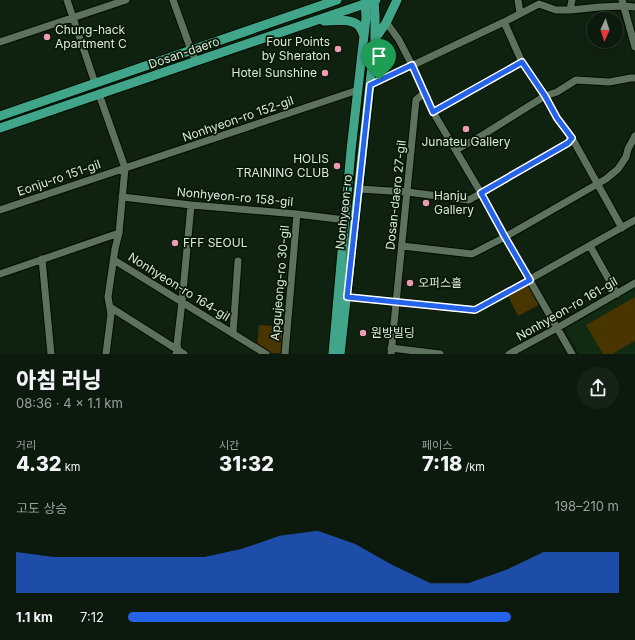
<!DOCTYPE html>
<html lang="ko">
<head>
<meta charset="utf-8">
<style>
  body { margin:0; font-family:Inter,"Noto Sans KR",sans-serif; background:#142315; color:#f1f3f6; height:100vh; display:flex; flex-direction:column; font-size:15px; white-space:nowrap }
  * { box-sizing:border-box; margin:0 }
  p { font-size:13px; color:#9aa19d }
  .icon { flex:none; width:22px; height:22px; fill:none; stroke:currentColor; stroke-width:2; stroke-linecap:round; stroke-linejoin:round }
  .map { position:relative; height:354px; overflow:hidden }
  .details { display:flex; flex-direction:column; background:#0b1a0c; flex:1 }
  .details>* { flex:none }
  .needle { width:26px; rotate:183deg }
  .controls { position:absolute; left:587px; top:12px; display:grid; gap:8px }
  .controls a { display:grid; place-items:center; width:36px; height:36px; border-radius:50%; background:#0b1a0c; box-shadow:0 2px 10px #0003,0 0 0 1px #2b382d; font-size:20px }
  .pin { position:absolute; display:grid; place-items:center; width:34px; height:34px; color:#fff; margin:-41px -17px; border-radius:50% 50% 50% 0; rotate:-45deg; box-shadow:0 0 4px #0007 }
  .pin .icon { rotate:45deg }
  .round { display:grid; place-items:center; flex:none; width:42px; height:42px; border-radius:21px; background:#142315 }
  .overview { display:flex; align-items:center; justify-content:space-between; height:68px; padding:0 16px }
  h1 { font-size:22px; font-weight:800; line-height:30px }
  .stats { display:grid; grid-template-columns:repeat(3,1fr); gap:6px; height:68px; padding:4px 16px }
  .stats div { display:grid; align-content:center }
  .stats b { font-size:20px; font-weight:800 }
  .stats small { font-size:11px; font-weight:400 }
  .stats p { font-size:11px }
  .chart { height:112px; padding:8px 16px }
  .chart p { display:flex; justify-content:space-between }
  .chart svg { width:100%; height:72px; margin-top:4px; fill:#2563eb; opacity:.7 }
  ul { padding:0 16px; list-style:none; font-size:13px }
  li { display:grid; grid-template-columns:64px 48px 1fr; align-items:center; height:30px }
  li i { height:10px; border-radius:5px; background:#2563eb }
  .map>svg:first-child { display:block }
</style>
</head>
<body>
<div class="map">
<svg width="635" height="354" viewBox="0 0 635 354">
  <rect width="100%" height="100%" fill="#0f2210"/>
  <path fill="#112a12" d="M623,0H635V39Z
    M635,286V354H579L564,326Z"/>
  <path fill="#493500" d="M531,282L542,303L518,316L507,294Z
    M635,297V341L612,354H603L586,325Z
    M259,325L285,327L283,353C272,354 266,352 257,346Z"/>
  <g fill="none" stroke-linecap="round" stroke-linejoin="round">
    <g stroke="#000b01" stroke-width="9">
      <path id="minor" d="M67,0L95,83
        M173,0L191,50L196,61
        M518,0L520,13
        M622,0L635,47
        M570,10L572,0
        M504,22L522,62L545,96L557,118L572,138L622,228
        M386,23L389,26L399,40L412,65L433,112L481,193L505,237L572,354
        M0,42L126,0
        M371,85L504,22L539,4L556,10H570L600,7L624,6L635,7
        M99,94L125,168L119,233L115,249L108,297L111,314L106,354
        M433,112L522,62
        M456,150L486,133L545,96L557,92L576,80L609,82L631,78H635
        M359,189L407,192L469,200L568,143L572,138
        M122,197L191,205L297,214L345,220
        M0,210L358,90
        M402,246L472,254L505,237L606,179L618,169L626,157L628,149L635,136
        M590,246L617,294
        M42,259L51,354
        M114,260L266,354
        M0,274L119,233
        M347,297L475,310L635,220
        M110,307L184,354
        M233,333L238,261
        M391,348L440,354
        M176,354L178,350L177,344L182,302L191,205
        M285,354L297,214
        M391,354L416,100L424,93
        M509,354L557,328L635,283"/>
    </g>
    <g stroke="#000b01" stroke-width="11">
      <path id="major" d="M324,21C334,21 349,18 358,25C361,28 363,33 364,36
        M375,39L386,23L397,0
        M0,116L337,0
        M0,128L376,0
        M333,354L351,150L366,18L365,0
        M340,354L375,39V15L374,0"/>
    </g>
    <use href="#minor" stroke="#5c725c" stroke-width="7"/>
    <use href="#major" stroke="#41a689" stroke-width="9"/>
  </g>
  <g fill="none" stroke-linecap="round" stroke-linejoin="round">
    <g stroke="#fff" stroke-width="8">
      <path id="route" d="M522,62L545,96L557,118L572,138L568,143L481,193L505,237L530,280L475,310L347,297L370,85L412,65L433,112Z"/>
    </g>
    <use href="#route" stroke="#2563eb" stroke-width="5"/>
  </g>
  <g fill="#f09ab5" stroke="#071907" stroke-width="1.5">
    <circle cx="47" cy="37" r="4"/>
    <circle cx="338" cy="49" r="4"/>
    <circle cx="325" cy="73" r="4"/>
    <circle cx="466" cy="129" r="4"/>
    <circle cx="337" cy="166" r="4"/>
    <circle cx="426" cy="203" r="4"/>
    <circle cx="175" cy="243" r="4"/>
    <circle cx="410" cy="283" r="4"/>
    <circle cx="363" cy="333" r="4"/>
  </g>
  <g text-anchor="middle" stroke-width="3.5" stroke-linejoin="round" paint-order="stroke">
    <g font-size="12" fill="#dde9dd" stroke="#071907" text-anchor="start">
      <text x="55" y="34">Chung-hack<tspan x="55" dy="14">Apartment C</tspan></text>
      <text x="330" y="46" text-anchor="end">Four Points<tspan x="330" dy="14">by Sheraton</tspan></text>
      <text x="317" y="77" text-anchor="end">Hotel Sunshine</text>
      <text x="466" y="146" text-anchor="middle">Junateu Gallery</text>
      <text x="329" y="163" text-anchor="end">HOLIS<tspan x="329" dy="14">TRAINING CLUB</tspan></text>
      <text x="434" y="200">Hanju<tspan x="434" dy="14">Gallery</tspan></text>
      <text x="183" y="247">FFF SEOUL</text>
      <text x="418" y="287">오퍼스홀</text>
      <text x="371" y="337">원방빌딩</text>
    </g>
    <g font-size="12" fill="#dde9dd" stroke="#071907">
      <text transform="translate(184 53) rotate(-19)" y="4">Dosan-daero</text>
      <text transform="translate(238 119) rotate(-19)" y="4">Nonhyeon-ro 152-gil</text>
      <text transform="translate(59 178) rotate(-19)" y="4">Eonju-ro 151-gil</text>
      <text transform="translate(396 195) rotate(-84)" y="4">Dosan-daero 27-gil</text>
      <text transform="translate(235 197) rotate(5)" y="4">Nonhyeon-ro 158-gil</text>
      <text transform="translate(344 212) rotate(-84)" y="4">Nonhyeon-ro</text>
      <text transform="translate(280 283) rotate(-85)" y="4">Apgujeong-ro 30-gil</text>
      <text transform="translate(179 287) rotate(32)" y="4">Nonhyeon-ro 164-gil</text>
      <text transform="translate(567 309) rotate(-30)" y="4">Nonhyeon-ro 161-gil</text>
    </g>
  </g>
</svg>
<div class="controls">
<a><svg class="needle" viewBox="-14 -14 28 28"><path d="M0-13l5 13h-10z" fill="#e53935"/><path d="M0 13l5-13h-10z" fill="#9aa19d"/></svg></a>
</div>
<div class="pin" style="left:379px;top:80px;background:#1e9e55"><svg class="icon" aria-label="arrive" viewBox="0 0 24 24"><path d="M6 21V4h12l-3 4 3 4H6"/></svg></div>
</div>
<section class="details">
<div class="overview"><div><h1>아침 러닝</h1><p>08:36 · 4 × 1.1 km</p></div><a class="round"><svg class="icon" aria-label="share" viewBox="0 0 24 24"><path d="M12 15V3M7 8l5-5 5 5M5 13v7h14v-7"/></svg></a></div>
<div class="stats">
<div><p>거리</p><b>4.32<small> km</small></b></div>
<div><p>시간</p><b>31:32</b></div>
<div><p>페이스</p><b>7:18<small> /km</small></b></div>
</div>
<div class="chart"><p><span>고도 상승</span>198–210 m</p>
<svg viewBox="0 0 160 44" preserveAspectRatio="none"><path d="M0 44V19L10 22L20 22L30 22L40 22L50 22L60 17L70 9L80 6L90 14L100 27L110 38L120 38L130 30L140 19L150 19L160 19V44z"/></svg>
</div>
<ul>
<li><b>1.1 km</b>7:12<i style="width:78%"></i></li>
</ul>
</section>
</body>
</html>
